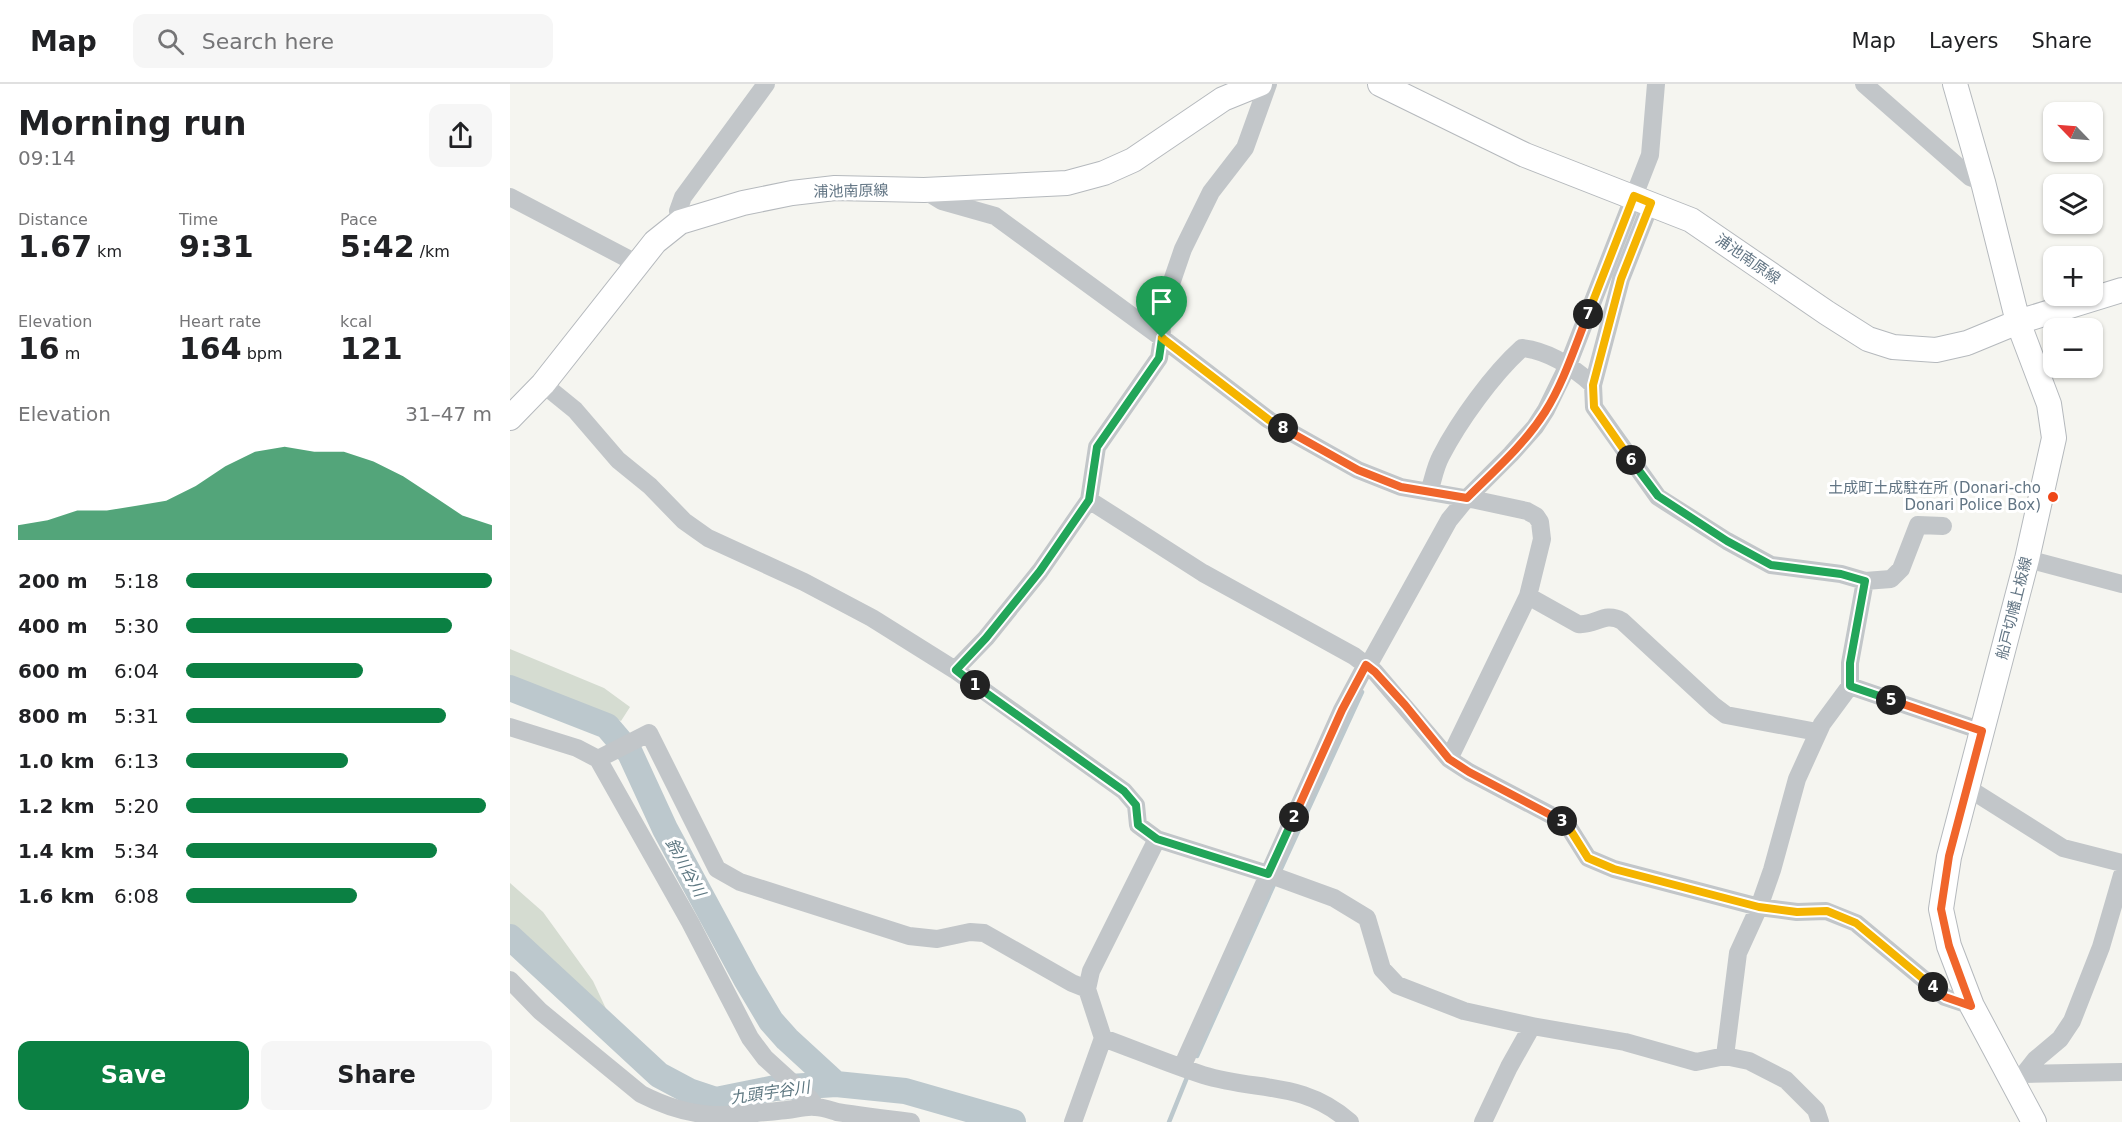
<!DOCTYPE html>
<html lang="en">
<head>
<meta charset="utf-8">
<style>
  body { margin:0; font-family:"DejaVu Sans","Noto Sans JP",sans-serif; background:#f6f6f6; color:#202124; height:100vh; display:flex; flex-direction:column; font-size:22px; white-space:nowrap }
  * { box-sizing:border-box; margin:0 }
  p { font-size:20px; color:#757577 }
  .icon { flex:none; width:33px; height:33px; fill:none; stroke:currentColor; stroke-width:2; stroke-linecap:round; stroke-linejoin:round }
  .map { position:relative; flex:1; overflow:hidden }
  .panel { display:flex; flex-direction:column; background:#fff; width:510px }
  .panel>* { flex:none }
  .needle { width:39px; rotate:295deg }
  .fabs { position:absolute; left:1533px; top:18px; display:grid; gap:12px }
  .fabs a { display:grid; place-items:center; width:60px; height:60px; border-radius:12px; background:#fff; box-shadow:0 2px 4px #0004; font-size:30px }
  .pin { position:absolute; display:grid; place-items:center; width:51px; height:51px; color:#fff; margin:-62px -26px; border-radius:50% 50% 50% 0; rotate:-45deg; box-shadow:0 0 6px #0007 }
  .pin .icon { rotate:45deg }
  .km { position:absolute; width:30px; height:30px; margin:-15px; border-radius:50%; background:#222; color:#fff; font-size:16px; line-height:30px; text-align:center }
  .round { display:grid; place-items:center; flex:none; width:63px; height:63px; border-radius:12px; background:#f6f6f6 }
  .overview { display:flex; align-items:center; justify-content:space-between; height:102px; padding:0 18px }
  h1 { font-size:33px; font-weight:600; line-height:45px }
  .figures { display:grid; grid-template-columns:repeat(3,1fr); gap:9px; height:102px; padding:6px 18px }
  .figures div { display:grid; align-content:center }
  .figures b { font-size:30px; font-weight:600 }
  .figures small { font-size:16px; font-weight:400 }
  .figures p { font-size:16px }
  .chart { height:168px; padding:12px 18px }
  .chart p { display:flex; justify-content:space-between }
  .chart svg { width:100%; height:108px; margin-top:6px; fill:#0b8043; opacity:.7 }
  .cta { display:flex; gap:12px; margin-top:auto; padding:12px 18px }
  .cta a { flex:1; height:69px; border-radius:12px; background:#0b8043; color:#fff; font-size:24px; font-weight:600; line-height:69px; text-align:center }
  .cta a+a { background:#f6f6f6; color:#202124 }
  ul { padding:0 18px; list-style:none; font-size:20px }
  li { display:grid; grid-template-columns:96px 72px 1fr; align-items:center; height:45px }
  li i { height:15px; border-radius:8px; background:#0b8043 }
  header { display:flex; align-items:center; gap:36px; box-sizing:border-box; height:84px; padding:0 30px; background:#fff; border-bottom:2px solid #e0e0e0 }
  header strong { font-size:28px }
  nav { display:flex; gap:33px; margin-inline-start:auto; font-size:21px }
  .search { width:420px; height:54px; background:#f6f6f6; display:flex; align-items:center; gap:15px; box-sizing:border-box; padding:0 21px; border-radius:12px; color:#757577; font-size:22px }
  main { display:flex; flex:1; min-height:0 }
  .map>svg:first-child { display:block }
</style>
</head>
<body>
<header>
<strong>Map</strong>
<div class="search"><svg class="icon" aria-label="search" viewBox="0 0 24 24"><circle cx="10" cy="10" r="6"/><path d="M15 15l6 6"/></svg>Search here</div>
<nav><a>Map</a><a>Layers</a><a>Share</a></nav>
</header>
<main>
<section class="panel">
<div class="overview"><div><h1>Morning run</h1><p>09:14</p></div><a class="round"><svg class="icon" aria-label="share" viewBox="0 0 24 24"><path d="M12 15V3M7 8l5-5 5 5M5 13v7h14v-7"/></svg></a></div>
<div class="figures">
<div><p>Distance</p><b>1.67<small> km</small></b></div>
<div><p>Time</p><b>9:31</b></div>
<div><p>Pace</p><b>5:42<small> /km</small></b></div>
</div>
<div class="figures">
<div><p>Elevation</p><b>16<small> m</small></b></div>
<div><p>Heart rate</p><b>164<small> bpm</small></b></div>
<div><p>kcal</p><b>121</b></div>
</div>
<div class="chart"><p><span>Elevation</span>31–47 m</p>
<svg viewBox="0 0 160 44" preserveAspectRatio="none"><path d="M0 44V38L10 36L20 32L30 32L40 30L50 28L60 22L70 14L80 8L90 6L100 8L110 8L120 12L130 18L140 26L150 34L160 38V44z"/></svg>
</div>
<ul>
<li><b>200 m</b>5:18<i style="width:100%"></i></li>
<li><b>400 m</b>5:30<i style="width:87%"></i></li>
<li><b>600 m</b>6:04<i style="width:58%"></i></li>
<li><b>800 m</b>5:31<i style="width:85%"></i></li>
<li><b>1.0 km</b>6:13<i style="width:53%"></i></li>
<li><b>1.2 km</b>5:20<i style="width:98%"></i></li>
<li><b>1.4 km</b>5:34<i style="width:82%"></i></li>
<li><b>1.6 km</b>6:08<i style="width:56%"></i></li>
</ul>
<div class="cta"><a>Save</a><a>Share</a></div>
</section>
<div class="map">
<svg width="1612" height="1038" viewBox="0 0 1612 1038">
  <rect width="100%" height="100%" fill="#f5f5f0"/>
  <path fill="#d5dcd1" d="M0,565L94,604L120,623L111,637L39,606L0,592Z
    M0,799L33,828L83,897L98,929L0,840Z"/>
  <g fill="none" stroke-linecap="round" stroke-linejoin="round">
    <path stroke="#bcc8cd" stroke-width="4.5" d="M769,789L852,608
      M687,972L766,796
      M659,1038L678,991"/>
    <path stroke="#bcc8cd" stroke-width="26" d="M0,604L97,642L120,669L155,745L236,895L261,937L277,955L326,1000
      M0,853L149,991L179,1007L206,1016L265,1004L326,1000L395,1007L503,1038"/>
    <g stroke="#b5b9bd" stroke-width="26">
      <path id="major" d="M870,0L1015,71L1181,136L1317,229L1358,255L1383,263L1426,266L1457,259L1508,238L1612,206
        M1445,0L1473,98L1508,238L1539,320L1544,354L1517,475L1439,773L1431,825L1439,862L1462,922L1524,1038
        M0,334L33,300L145,158L170,138L233,119L282,109L325,104L414,106L557,99L594,89L623,76L713,15L750,0"/>
    </g>
    <path stroke="#c2c6c9" stroke-width="18" d="M1354,0L1460,93L1473,98
      M414,106L432,117L485,132L652,254L759,336L848,386L891,403L966,416L1017,427L1026,432L1030,438L1032,455L1018,512L939,675
      M0,113L126,179
      M1141,119L1111,195L1083,301L1084,323L1148,413L1217,457L1261,481L1331,490L1355,497L1381,495L1391,485L1408,441L1433,442
      M170,138L168,127L173,113L256,0
      M33,300L65,326L108,376L140,402L174,437L198,454L294,498L362,534L445,586L614,707L626,721L628,741L647,755L758,790L824,814L857,834L872,885L887,901L954,927L1022,942L1115,958L1186,978L1215,972L1239,977L1276,996L1306,1026L1310,1038
      M919,408C923,396 925,383 931,372C949,337 983,290 1012,264C1039,267 1063,283 1083,301
      M579,416L693,489L844,572L865,588L939,675L959,688L1056,739L1078,774L1104,785L1249,823L1287,828L1316,827L1346,839L1435,913L1462,922
      M1517,475L1612,500
      M1018,512L1068,540C1086,542 1094,527 1112,537L1204,622L1216,631L1307,648
      M858,582L939,436L957,414L1001,370L1025,343L1036,326L1058,281L1140,71L1146,0
      M445,586L476,554L530,487L579,416L587,363L649,274L652,254L651,229L673,165L701,108L735,64L758,0
      M1340,602V579L1355,497
      M0,643L67,664L88,675L180,838L240,954L255,974L300,1015L306,1023
      M88,675L139,649L207,785L230,798L399,852L427,855L460,848L474,849L562,899L577,905
      M1458,704L1553,764L1612,779
      M0,896L30,927L131,1010C186,1038 216,1032 277,1026C286,1025 296,1022 305,1023C312,1023 320,1026 327,1028C352,1032 376,1035 401,1038
      M593,954C626,966 659,980 693,991C748,1008 792,996 840,1038
      M1215,972L1228,869L1249,823L1262,786L1287,695L1312,640L1340,602L1472,647
      M672,983L832,626L856,581
      M1514,990L1612,988
      M1500,993L1514,990L1525,976L1550,955L1562,937L1591,863L1612,791
      M563,1038L593,954L577,905L581,887L647,755
      M973,1038L999,983L1022,942"/>
    <use href="#major" stroke="#fff" stroke-width="24"/>
  </g>
  <g fill="none" stroke-linecap="round" stroke-linejoin="round">
    <g stroke="#fff" stroke-width="12">
      <path id="split-1" d="M465,601L446,586L476,554L530,487L579,416L587,363L649,274L652,254"/>
    </g>
    <g stroke="#fff" stroke-width="12">
      <path id="split-2" d="M465,601L614,707L626,721L628,741L647,755L758,790L784,733"/>
    </g>
    <g stroke="#fff" stroke-width="12">
      <path id="split-3" d="M784,733L832,626L856,581L865,588L895,621L939,675L959,688L1052,737"/>
    </g>
    <g stroke="#fff" stroke-width="12">
      <path id="split-4" d="M1052,737L1056,739L1078,774L1104,785L1249,823L1287,828L1317,827L1346,839L1423,903"/>
    </g>
    <g stroke="#fff" stroke-width="12">
      <path id="split-5" d="M1381,616L1472,647L1439,772L1431,825L1439,862L1461,922L1435,913L1423,903"/>
    </g>
    <g stroke="#fff" stroke-width="12">
      <path id="split-6" d="M1121,376L1148,412L1217,457L1261,481L1331,490L1355,497L1340,579V602L1381,616"/>
    </g>
    <g stroke="#fff" stroke-width="12">
      <path id="split-7" d="M1078,230L1124,112L1141,119L1111,195L1083,301L1084,323L1121,376"/>
    </g>
    <g stroke="#fff" stroke-width="12">
      <path id="split-8" d="M773,344L848,386L891,403L957,414C984,387 1014,361 1035,328C1054,298 1065,262 1078,230"/>
    </g>
    <g stroke="#fff" stroke-width="12">
      <path id="split-9" d="M652,254L759,336L773,344"/>
    </g>
    <use href="#split-1" stroke="#22a559" stroke-width="8"/>
    <use href="#split-2" stroke="#22a559" stroke-width="8"/>
    <use href="#split-3" stroke="#f0652b" stroke-width="8"/>
    <use href="#split-4" stroke="#f5b400" stroke-width="8"/>
    <use href="#split-5" stroke="#f0652b" stroke-width="8"/>
    <use href="#split-6" stroke="#22a559" stroke-width="8"/>
    <use href="#split-7" stroke="#f5b400" stroke-width="8"/>
    <use href="#split-8" stroke="#f0652b" stroke-width="8"/>
    <use href="#split-9" stroke="#f5b400" stroke-width="8"/>
  </g>
  <circle fill="#ee4617" stroke="#fff" stroke-width="2" cx="1543" cy="413" r="6"/>
  <g text-anchor="middle" stroke-width="6" stroke-linejoin="round" paint-order="stroke">
    <g font-size="15" fill="#627584" stroke="#fff">
      <text transform="translate(341 107) rotate(-1)" y="5">浦池南原線</text>
      <text transform="translate(1238 175) rotate(35)" y="5">浦池南原線</text>
      <text transform="translate(1504 524) rotate(-76)" y="5">船戸切幡上板線</text>
    </g>
    <g font-size="15" fill="#627584" stroke="#fff" text-anchor="end">
      <text x="1531" y="409">土成町土成駐在所 (Donari-cho<tspan x="1531" dy="17">Donari Police Box)</tspan></text>
    </g>
    <g font-size="16" font-style="italic" fill="#5d7781" stroke="#fff">
      <text transform="translate(176 783) rotate(61)" y="6">鈴川谷川</text>
      <text transform="translate(260 1008) rotate(-8)" y="6">九頭宇谷川</text>
    </g>
  </g>
</svg>
<div class="fabs">
<a><svg class="needle" viewBox="-14 -14 28 28"><path d="M0-13l5 13h-10z" fill="#e53935"/><path d="M0 13l5-13h-10z" fill="#757577"/></svg></a>
<a><svg class="icon" aria-label="layers" viewBox="0 0 24 24"><path d="M12 4l9 5-9 5-9-5zM3 14l9 5 9-5"/></svg></a>
<a>+</a>
<a>−</a>
</div>
<div class="pin" style="left:652px;top:254px;background:#1e9e55"><svg class="icon" aria-label="arrive" viewBox="0 0 24 24"><path d="M6 21V4h12l-3 4 3 4H6"/></svg></div>
<b class="km" style="left:465px;top:601px">1</b>
<b class="km" style="left:784px;top:733px">2</b>
<b class="km" style="left:1052px;top:737px">3</b>
<b class="km" style="left:1423px;top:903px">4</b>
<b class="km" style="left:1381px;top:616px">5</b>
<b class="km" style="left:1121px;top:376px">6</b>
<b class="km" style="left:1078px;top:230px">7</b>
<b class="km" style="left:773px;top:344px">8</b>
</div>
</main>
</body>
</html>
